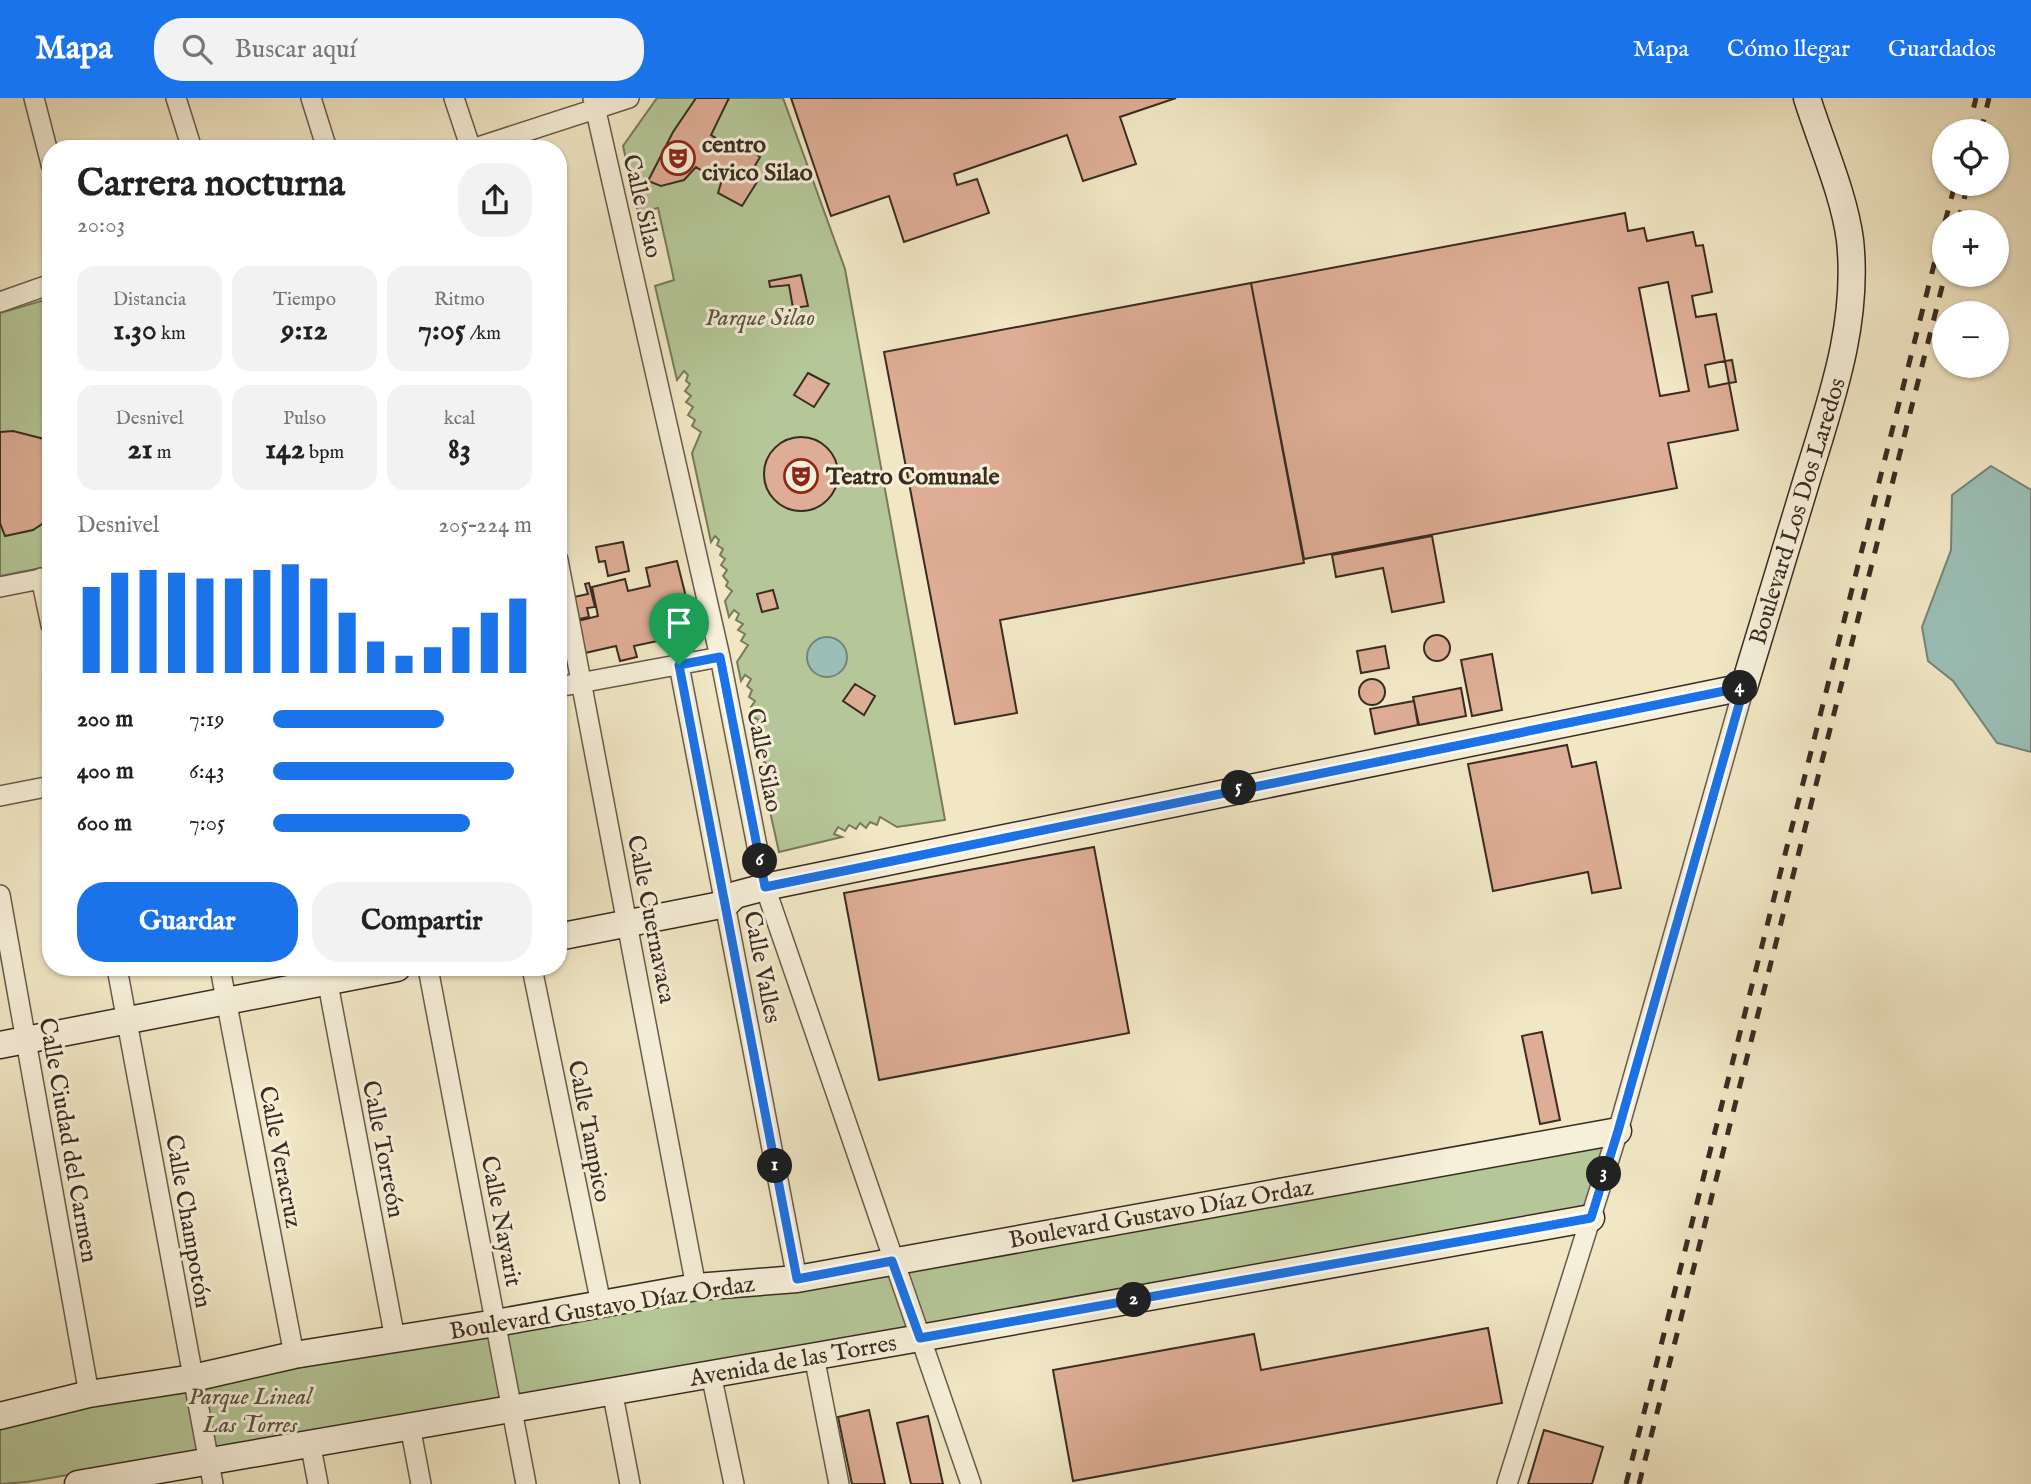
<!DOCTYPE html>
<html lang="es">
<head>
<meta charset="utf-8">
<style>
  body { margin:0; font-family:"IM FELL English",serif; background:#f2f2f2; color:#222; height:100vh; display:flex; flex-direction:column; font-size:26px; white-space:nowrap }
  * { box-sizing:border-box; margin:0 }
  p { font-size:23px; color:#767676 }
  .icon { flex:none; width:38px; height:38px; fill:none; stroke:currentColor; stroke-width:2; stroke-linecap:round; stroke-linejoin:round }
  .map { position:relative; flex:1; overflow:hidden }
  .details { position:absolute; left:42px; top:42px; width:525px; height:836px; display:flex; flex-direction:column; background:#fff; border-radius:28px; box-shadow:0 2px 5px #0004 }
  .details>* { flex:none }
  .tools { position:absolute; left:1932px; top:21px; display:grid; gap:14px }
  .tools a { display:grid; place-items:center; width:77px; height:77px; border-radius:50%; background:#fff; box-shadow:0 2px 5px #0004; font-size:35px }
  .pin { position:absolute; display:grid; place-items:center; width:60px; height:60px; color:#fff; margin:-72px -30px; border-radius:50% 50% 50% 0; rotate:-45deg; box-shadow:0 0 7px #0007 }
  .pin .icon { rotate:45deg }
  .km { position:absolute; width:35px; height:35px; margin:-18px; border-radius:50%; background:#222; color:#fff; font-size:19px; line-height:35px; text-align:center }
  .round { display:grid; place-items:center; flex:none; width:74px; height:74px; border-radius:28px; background:#f2f2f2 }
  .head { display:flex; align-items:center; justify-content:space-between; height:119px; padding:0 35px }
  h1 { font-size:38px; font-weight:800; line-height:52px }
  .stats { display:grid; grid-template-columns:repeat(3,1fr); gap:10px; height:119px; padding:7px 35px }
  .stats div { display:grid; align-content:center; border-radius:18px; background:#f2f2f2; text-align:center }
  .stats b { font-size:30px; font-weight:800 }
  .stats small { font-size:19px; font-weight:400 }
  .stats p { font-size:19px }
  .chart { height:196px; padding:14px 35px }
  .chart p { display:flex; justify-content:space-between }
  .chart svg { width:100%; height:126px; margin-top:7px; stroke:#1a73e8; stroke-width:6 }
  .action { display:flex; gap:14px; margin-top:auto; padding:14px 35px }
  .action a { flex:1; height:80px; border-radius:28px; background:#1a73e8; color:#fff; font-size:28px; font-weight:800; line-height:80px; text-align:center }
  .action a+a { background:#f2f2f2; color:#222 }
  ul { padding:0 35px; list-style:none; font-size:23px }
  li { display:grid; grid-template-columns:112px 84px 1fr; align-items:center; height:52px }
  li i { height:18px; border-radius:9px; background:#1a73e8 }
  header { display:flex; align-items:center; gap:42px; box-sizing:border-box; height:98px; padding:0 35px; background:#1a73e8; color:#fff }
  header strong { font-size:33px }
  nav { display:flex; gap:38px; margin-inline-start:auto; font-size:24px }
  .search { width:490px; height:63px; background:#f2f2f2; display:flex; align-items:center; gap:18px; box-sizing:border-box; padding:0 24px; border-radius:28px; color:#767676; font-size:26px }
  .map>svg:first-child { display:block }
</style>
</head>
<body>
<header>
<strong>Mapa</strong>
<div class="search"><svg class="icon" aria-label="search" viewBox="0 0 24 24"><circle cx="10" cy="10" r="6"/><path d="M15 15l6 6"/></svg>Buscar aquí</div>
<nav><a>Mapa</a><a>Cómo llegar</a><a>Guardados</a></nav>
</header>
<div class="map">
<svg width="2031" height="1386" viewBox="0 0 2031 1386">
  <rect width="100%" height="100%" fill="#f1e7c5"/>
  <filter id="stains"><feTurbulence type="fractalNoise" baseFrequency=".00286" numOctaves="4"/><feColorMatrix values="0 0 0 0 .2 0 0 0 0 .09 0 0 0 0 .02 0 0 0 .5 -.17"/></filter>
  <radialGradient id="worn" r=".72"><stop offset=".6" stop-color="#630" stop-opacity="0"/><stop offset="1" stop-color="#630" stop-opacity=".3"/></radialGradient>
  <path fill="#b5c798" stroke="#777a5d" stroke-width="2" d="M657,0H783L845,171L945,722L897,729L880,719L877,727L870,724L866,730L860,725L856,731L849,727L845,733L838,729L834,736L842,739L779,754L767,700L774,688L769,684L773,678L767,675L771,668L764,664L768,658L762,654L767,645L762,642L756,650L753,633L759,622L753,619L757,613L751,609L755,603L749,599L752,592L747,588L751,581L745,577L741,583L737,564L748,547L741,543L745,536L738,532L743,526L736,522L739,516L734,512L729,519L725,503L732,493L726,488L728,484L723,478L727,472L721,467L725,461L720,457L723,451L717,447L719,442L715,438L711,444L692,355L701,334L692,328L695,322L688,317L693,309L686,304L691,298L685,293L690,286L686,283L688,277L684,273L677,282L655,188L674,182L658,110L638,115L623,48Z
    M51,200V468L0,478V215Z
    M1608,1035L1586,1115L27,1384L0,1386V1323Z"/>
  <path fill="#9bbfb6" stroke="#74847b" stroke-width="2" d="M1991,368L2031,392V654L1997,645L1953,583L1928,563L1922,529L1951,452L1952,397Z
    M807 559a20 20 0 1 1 40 0a20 20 0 1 1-40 0Z"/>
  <path fill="#ddad95" stroke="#392c22" stroke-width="2" fill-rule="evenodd" d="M696,0H729L711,37L739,54L745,48L760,59L749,78L757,84L742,108L718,95L721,85L696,69L684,82L661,88L648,83L673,34Z
    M791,0H1176L1120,19L1136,66L1083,83L1067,37L954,76L957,87L977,81L989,115L904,144L889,98L831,118Z
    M1625,115L1628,133L1644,130L1647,143L1693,134L1696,148L1703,147L1712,194L1692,198L1696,219L1716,216L1725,263L1705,267L1709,289L1729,285L1738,332L1668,345L1677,390L1304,461L1251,185ZM1668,184L1689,293L1660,298L1639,190Z
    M801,177L808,208L793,210L789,187L770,189L769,183Z
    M1251,185L1304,465L1000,522L1017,615L955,626L884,254Z
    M1732,262L1736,284L1729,285L1725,263Z
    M808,275L829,286L814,309L794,297Z
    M13,333L48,342L51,345V420L33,432L5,438L0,425V334Z
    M764 376a37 37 0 1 1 74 0a37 37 0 1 1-74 0Z
    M1432,438L1444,504L1392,514L1383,470L1336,479L1332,457Z
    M623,444L629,473L608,478L605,463L599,464L596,449Z
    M677,463L695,535L634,548L637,559L620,563L616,548L585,555L578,523L598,518L592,489L625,481L628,493L650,488L646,470Z
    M589,485L595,509L587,510L589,519L579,521L574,499L588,496L585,486Z
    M773,492L778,510L762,514L757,496Z
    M1424 550a13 13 0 1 1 26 0a13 13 0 1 1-26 0Z
    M1385,548L1389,570L1361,575L1357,553Z
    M1492,556L1502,612L1472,618L1461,562Z
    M1359 594a13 13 0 1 1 26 0a13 13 0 1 1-26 0Z
    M855,586L875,598L864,617L843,603Z
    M1461,590L1466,618L1419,627L1413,599Z
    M1414,603L1418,627L1375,636L1370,611Z
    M1567,647L1572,669L1596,664L1621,790L1592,795L1588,774L1493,793L1468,666Z
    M1094,749L1129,935L879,982L844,795Z
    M1542,934L1560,1022L1540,1026L1522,938Z
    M1488,1230L1502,1305L1073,1383L1053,1272L1254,1236L1261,1272Z
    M869,1312L885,1386H852L838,1319Z
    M928,1318L943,1386H911L897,1325Z
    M1544,1332L1603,1349L1592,1386H1528Z"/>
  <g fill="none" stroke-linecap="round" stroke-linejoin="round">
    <g stroke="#675b4b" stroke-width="22">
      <path id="street" d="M34,0L51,66
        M176,0L192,51
        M311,0L327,51
        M454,0L471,51
        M593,0L720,559L765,789L971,1386
        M472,51L629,0
        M0,204L51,186
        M558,462L696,1189
        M41,480L51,527
        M0,489L51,479
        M679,567L797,1181
        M558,589L720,559
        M0,698L51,688
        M0,797L89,1296
        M117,870L213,1386
        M220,870L294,1257
        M325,870L395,1241
        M428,870L526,1386
        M532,870L601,1206
        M814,1258L839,1386
        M711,1276L734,1386
        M612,1292L630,1386
        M410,1328L421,1386
        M310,1344L318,1386
        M1507,1386L1618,1033L1744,589"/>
    </g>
    <g stroke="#392c22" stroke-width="29">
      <path id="secondary" d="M558,839L726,806L735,797L765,789L1744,589C1765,520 1786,450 1807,381C1831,302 1859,226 1850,142C1844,96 1821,45 1807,0
        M0,947L397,870
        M0,1318L89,1296L193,1280L294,1257L496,1225L696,1189L797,1181L1618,1033
        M78,1386L920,1240L1591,1120"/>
    </g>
    <use href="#street" stroke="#f6efd9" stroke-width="19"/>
    <use href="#secondary" stroke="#f6efd9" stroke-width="26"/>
    <path stroke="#392c22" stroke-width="5" stroke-dasharray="12 12" stroke-linecap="butt" d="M1968,33L1976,0
      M1981,33L1989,0
      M1945,124L1955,86
      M1958,124L1968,86
      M1626,1386L1944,127
      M1639,1386L1945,177"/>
  </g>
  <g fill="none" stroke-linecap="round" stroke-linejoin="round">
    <g stroke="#fff" stroke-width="14">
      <path id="route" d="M720,559L765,789L1744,589L1618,1033L1591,1120L920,1240L892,1163L797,1181L679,567Z"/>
    </g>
    <use href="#route" stroke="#1a73e8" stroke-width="9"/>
  </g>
  <defs>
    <g id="theatre-ring" transform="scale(1.75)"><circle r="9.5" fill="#f6efd9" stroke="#8f2418" stroke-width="1.5"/><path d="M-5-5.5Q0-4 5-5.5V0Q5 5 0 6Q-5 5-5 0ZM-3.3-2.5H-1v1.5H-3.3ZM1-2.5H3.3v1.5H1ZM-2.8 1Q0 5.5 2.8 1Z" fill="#8f2418"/></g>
  </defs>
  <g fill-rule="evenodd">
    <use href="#theatre-ring" x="678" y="60"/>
    <use href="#theatre-ring" x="801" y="378"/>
  </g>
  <g text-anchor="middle" stroke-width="6" stroke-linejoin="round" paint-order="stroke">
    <g font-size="24" font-weight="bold" fill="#392c22" stroke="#f6efd9" text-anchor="start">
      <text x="702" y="54">centro<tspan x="702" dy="28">civico Silao</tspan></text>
      <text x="826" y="386">Teatro Comunale</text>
    </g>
    <g font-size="24" fill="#392c22" stroke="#f6efd9">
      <text transform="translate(643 108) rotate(77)" y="8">Calle Silao</text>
      <text transform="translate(1797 413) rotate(-73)" y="8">Boulevard Los Dos Laredos</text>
      <text transform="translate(765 662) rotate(79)" y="8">Calle Silao</text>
      <text transform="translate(652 821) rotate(79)" y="8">Calle Cuernavaca</text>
      <text transform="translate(763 869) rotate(79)" y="8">Calle Valles</text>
      <text transform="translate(590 1033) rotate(79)" y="8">Calle Tampico</text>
      <text transform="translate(69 1042) rotate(80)" y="8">Calle Ciudad del Carmen</text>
      <text transform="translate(384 1051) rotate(79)" y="8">Calle Torreón</text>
      <text transform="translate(281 1059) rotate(79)" y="8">Calle Veracruz</text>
      <text transform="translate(1161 1115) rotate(-10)" y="8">Boulevard Gustavo Díaz Ordaz</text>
      <text transform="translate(189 1123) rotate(80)" y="8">Calle Champotón</text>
      <text transform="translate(502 1123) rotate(79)" y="8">Calle Nayarit</text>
      <text transform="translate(602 1209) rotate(-9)" y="8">Boulevard Gustavo Díaz Ordaz</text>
      <text transform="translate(793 1262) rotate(-10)" y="8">Avenida de las Torres</text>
    </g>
    <g font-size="24" font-style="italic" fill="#585340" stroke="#f6efd9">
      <text x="760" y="227">Parque Silao</text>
      <text x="250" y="1306">Parque Lineal<tspan x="250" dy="28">Las Torres</tspan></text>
    </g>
  </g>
  <rect width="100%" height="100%" filter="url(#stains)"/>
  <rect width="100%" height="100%" fill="url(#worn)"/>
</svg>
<div class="tools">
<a><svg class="icon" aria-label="locate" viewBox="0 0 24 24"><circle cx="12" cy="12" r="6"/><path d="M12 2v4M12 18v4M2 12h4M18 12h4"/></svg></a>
<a>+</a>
<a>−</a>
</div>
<div class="pin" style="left:679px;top:567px;background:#1e9e55"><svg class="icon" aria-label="arrive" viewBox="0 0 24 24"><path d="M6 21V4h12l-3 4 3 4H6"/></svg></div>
<b class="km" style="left:775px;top:1068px">1</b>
<b class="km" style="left:1134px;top:1202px">2</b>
<b class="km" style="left:1604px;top:1076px">3</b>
<b class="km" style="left:1740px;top:590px">4</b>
<b class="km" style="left:1239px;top:690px">5</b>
<b class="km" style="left:760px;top:763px">6</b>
<section class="details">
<div class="head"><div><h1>Carrera nocturna</h1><p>20:03</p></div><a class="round"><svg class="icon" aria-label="share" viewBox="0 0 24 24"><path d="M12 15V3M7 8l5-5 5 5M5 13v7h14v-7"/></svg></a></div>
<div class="stats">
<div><p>Distancia</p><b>1.30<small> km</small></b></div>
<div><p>Tiempo</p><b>9:12</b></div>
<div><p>Ritmo</p><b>7:05<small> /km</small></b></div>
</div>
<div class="stats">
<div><p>Desnivel</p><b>21<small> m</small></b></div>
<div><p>Pulso</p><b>142<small> bpm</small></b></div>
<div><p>kcal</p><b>83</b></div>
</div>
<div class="chart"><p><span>Desnivel</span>205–224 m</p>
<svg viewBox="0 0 160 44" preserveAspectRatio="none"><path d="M5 44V14M15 44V9M25 44V8M35 44V9M45 44V11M55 44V11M65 44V8M75 44V6M85 44V11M95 44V23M105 44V33M115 44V38M125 44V35M135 44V28M145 44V23M155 44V18"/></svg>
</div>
<ul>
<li><b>200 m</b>7:19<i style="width:66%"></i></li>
<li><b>400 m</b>6:43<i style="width:93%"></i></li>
<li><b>600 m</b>7:05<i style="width:76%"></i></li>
</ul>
<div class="action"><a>Guardar</a><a>Compartir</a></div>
</section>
</div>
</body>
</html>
